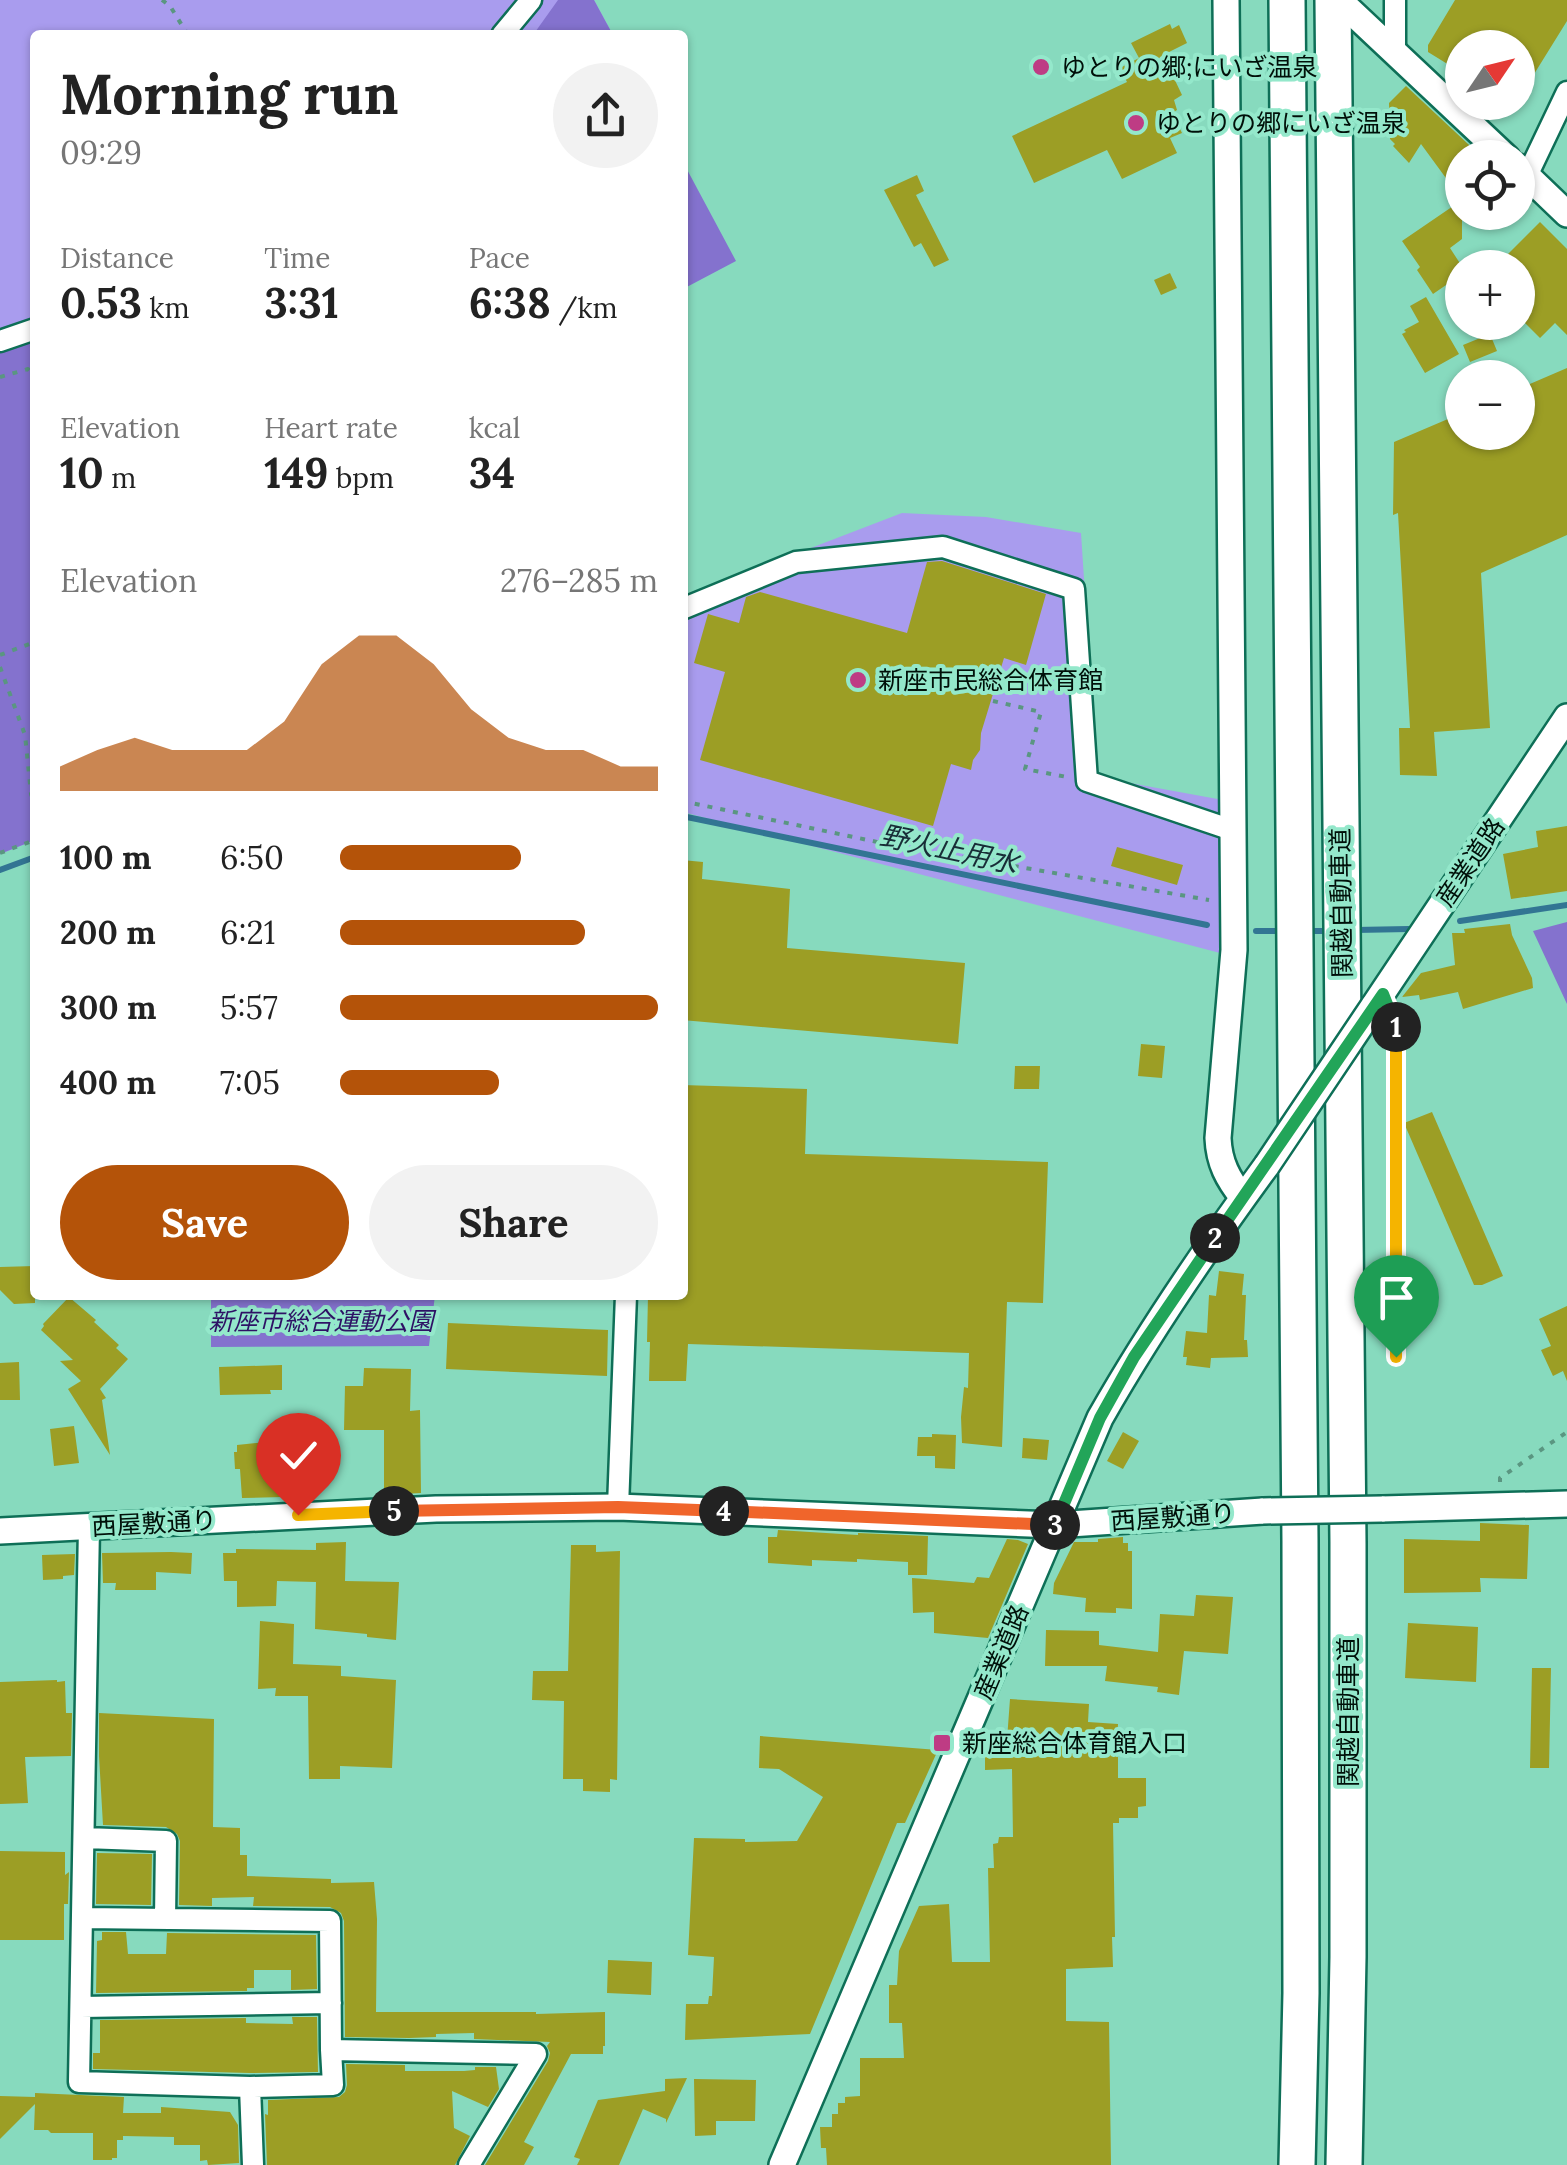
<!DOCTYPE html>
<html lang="en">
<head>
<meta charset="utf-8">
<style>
  body { margin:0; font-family:Lora,"Noto Sans JP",serif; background:#f2f2f2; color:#222; height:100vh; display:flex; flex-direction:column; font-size:38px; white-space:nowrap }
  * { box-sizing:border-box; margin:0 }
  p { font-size:32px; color:#767676 }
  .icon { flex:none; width:55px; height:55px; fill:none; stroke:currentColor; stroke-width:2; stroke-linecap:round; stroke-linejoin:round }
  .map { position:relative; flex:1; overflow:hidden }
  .panel { position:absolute; left:30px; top:30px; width:658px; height:1270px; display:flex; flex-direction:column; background:#fff; border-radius:10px; box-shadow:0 2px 8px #0004 }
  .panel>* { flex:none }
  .needle { width:65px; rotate:55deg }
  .controls { position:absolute; left:1445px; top:30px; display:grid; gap:20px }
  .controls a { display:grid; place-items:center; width:90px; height:90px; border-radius:50%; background:#fff; box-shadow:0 2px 8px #0004; font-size:50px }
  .pin { position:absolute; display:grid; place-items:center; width:85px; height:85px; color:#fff; margin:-102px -42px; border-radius:50% 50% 50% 0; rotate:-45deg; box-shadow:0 0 10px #0007 }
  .pin .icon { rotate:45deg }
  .km { position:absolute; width:50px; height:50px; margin:-25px; border-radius:50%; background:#222; color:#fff; font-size:28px; line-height:50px; text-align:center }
  .round { display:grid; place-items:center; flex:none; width:105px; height:105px; border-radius:52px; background:#f2f2f2 }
  .summary { display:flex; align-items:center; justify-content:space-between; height:170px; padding:0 30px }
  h1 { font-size:55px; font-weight:800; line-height:75px }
  .figures { display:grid; grid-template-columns:repeat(3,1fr); gap:15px; height:170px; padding:10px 30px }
  .figures div { display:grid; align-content:center }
  .figures b { font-size:42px; font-weight:800 }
  .figures small { font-size:28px; font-weight:400 }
  .figures p { font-size:28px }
  .chart { height:280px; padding:20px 30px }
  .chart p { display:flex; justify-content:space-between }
  .chart svg { width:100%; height:180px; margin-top:10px; fill:#b45309; opacity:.7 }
  .cta { display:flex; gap:20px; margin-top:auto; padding:20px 30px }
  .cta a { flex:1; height:115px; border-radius:60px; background:#b45309; color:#fff; font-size:40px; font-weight:800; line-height:115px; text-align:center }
  .cta a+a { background:#f2f2f2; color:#222 }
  ul { padding:0 30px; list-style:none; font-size:32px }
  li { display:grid; grid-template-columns:160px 120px 1fr; align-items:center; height:75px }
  li i { height:25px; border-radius:12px; background:#b45309 }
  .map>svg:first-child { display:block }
</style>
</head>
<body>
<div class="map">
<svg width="1567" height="2165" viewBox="0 0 1567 2165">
  <rect width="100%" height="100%" fill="#87dabe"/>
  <path fill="#a99cee" d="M0,0H594L613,35H35V840L0,854Z
    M902,513L986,517L1081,533L1097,777L1223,800L1220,953L683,812V597Z"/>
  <path fill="#8472ce" d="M558,0H594L613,35H533Z
    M683,162L736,261L683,289H682Z
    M35,327V840L0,854V336Z
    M1567,922V1004L1533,931Z
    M211,1295H435L429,1346L211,1347Z"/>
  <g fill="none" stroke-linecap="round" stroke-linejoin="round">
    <path stroke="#327593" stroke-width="6" d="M682,816L1207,925
      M0,870L35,857
      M1460,921L1567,905
      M1355,930L1409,929
      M1256,931H1283
      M1305,931H1333"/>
  </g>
  <path fill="#9c9e25" d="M1455,0H1567V21L1518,100V48H1462V73L1428,52V45Z
    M1170,24L1172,29L1179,25L1187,43L1163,55L1182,95L1174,100L1177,110L1172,113L1182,133L1170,138L1177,153L1122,179L1107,150L1034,183L1012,136L1127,82L1120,68L1139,58L1131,43Z
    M1406,86L1483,158H1462V200L1421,144L1409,163L1393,146L1395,144L1390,139L1389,103Z
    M917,175L924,191L916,195L949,260L934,267L921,243L914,247L884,190Z
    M1462,200V239L1450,248L1463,268L1462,274L1433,294L1417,270L1420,267L1402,241Z
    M1540,222L1567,249V335L1555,323L1540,338L1518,316V268H1494Z
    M1170,273L1177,288L1161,295L1154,280Z
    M1426,297L1459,354L1425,373L1402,334L1406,332L1404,330L1419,322L1410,306Z
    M1490,334L1497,351L1470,362L1463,345Z
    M1567,368V535L1481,573L1490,728L1434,732L1437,776L1400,775L1399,728H1410L1398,513L1393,515L1394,442L1462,413V432H1518V389Z
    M942,561L1046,594L1026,665L1004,658L981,733L980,750L973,760L971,770L951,764L933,826L700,760L725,672L694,663L708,614L739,623L746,597L760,592L907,633L927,562Z
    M1567,826V891L1511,899L1503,854L1538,847L1536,831Z
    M1117,847L1183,865L1177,885L1111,866Z
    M682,860L703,862L702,879L790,889L787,948L965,963L958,1044L682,1020Z
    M1510,924L1512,935L1532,978L1533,988L1463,1009L1458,992L1420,1000L1419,995L1402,997L1421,973L1455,965L1452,933H1465L1464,929Z
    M1141,1044L1165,1046L1162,1078L1138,1076Z
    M1015,1066H1040L1039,1089H1014Z
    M682,1085L807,1089L805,1154L1048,1162L1043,1303L1007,1302L1002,1447L962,1443L961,1417L964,1387L968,1388L969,1353L688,1344L686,1381H649L650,1342H647L648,1295H682Z
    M1432,1112L1503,1276L1482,1285H1474L1404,1123Z
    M35,1266V1303L14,1304L0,1290V1267Z
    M1219,1271L1244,1274L1242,1295H1246L1244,1340H1247L1248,1357L1211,1358L1210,1368L1186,1365L1187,1357H1183L1186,1331L1207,1333L1209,1295L1216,1296Z
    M69,1297L96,1320L94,1322L119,1345L116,1348L128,1359L100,1389L106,1398L102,1400L110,1455L68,1389L81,1381L60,1361L73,1360L41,1330L44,1326L43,1324Z
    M1567,1306V1381L1563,1371L1553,1376L1541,1350L1551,1346L1539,1319Z
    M448,1323L608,1330L607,1376L446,1369Z
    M19,1362L20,1400H0V1363Z
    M282,1365V1390H270L271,1394L220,1395L219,1367Z
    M364,1368L411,1369L410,1411L420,1410L421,1493L384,1495V1430H344L345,1386H363Z
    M74,1426L79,1463L54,1466L50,1429Z
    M1123,1432L1139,1441L1123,1469L1107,1461Z
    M932,1434L956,1435L955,1469L935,1468V1456H917L918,1437H932Z
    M1023,1438L1049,1440L1047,1460L1022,1458Z
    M275,1441L277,1474L282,1473L283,1497L242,1498L240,1469H235L234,1452H237V1445Z
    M1480,1523L1529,1525L1527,1579L1480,1578L1481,1592L1404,1593V1539L1480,1541Z
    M778,1530L858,1535V1533L928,1536L927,1575H908V1562L857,1559V1562L812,1560V1566L768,1563V1537H777Z
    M1123,1537V1543H1128V1551H1132V1609L1116,1608V1613L1085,1612L1086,1598L1053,1594L1054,1583L1074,1542H1098V1539Z
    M1007,1539L1018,1540L1028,1544L988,1638L934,1633V1612L913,1613L912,1578L974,1583L977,1577L989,1578Z
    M346,1542L345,1581L399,1582L396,1640L367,1637V1634L315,1629L316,1582L277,1581L276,1606L237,1607V1581H224L223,1553H236V1549L316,1550V1543Z
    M571,1545H596V1552L620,1551L617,1780L610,1779V1792L583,1791V1779H563L564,1701L532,1700L533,1671H568Z
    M171,1552L192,1553L191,1574L156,1572V1590H115L116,1583H103L102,1553Z
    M75,1554L74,1575L63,1576V1579L43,1580L42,1555Z
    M1196,1595L1233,1597L1228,1654L1184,1651L1179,1695L1157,1692L1158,1687L1105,1681L1107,1666H1045L1046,1630L1099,1631V1645L1158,1652L1160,1614L1194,1616Z
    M260,1621L294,1624L293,1664L341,1666V1676L396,1680L392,1768L340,1766V1779H309L308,1696H275L276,1688L258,1689Z
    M1408,1623L1478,1627L1476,1682L1405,1678Z
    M1532,1668H1551L1549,1768H1530Z
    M57,1680V1682L65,1681L66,1713H72L71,1756L25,1757L28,1803L0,1804V1682Z
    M1010,1699L1089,1704L1088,1722L1118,1724L1116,1757H1118V1778H1146V1806L1138,1807V1818H1119V1823H1113L1115,1937H1112L1113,1967L1066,1969V2021L1109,2022L1111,2165H827L826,2148H821L820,2127H832V2114H838V2103H845V2097L860,2096V2058H904L902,2023H889V1985H897L899,1951L919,1906L949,1904L952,1962H990L988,1868H994L993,1844L998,1843L999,1837H1013L1012,1769L985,1770V1754L1006,1753Z
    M99,1713L214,1719L213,1827L240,1828V1855H247V1876L331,1879V1883L374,1882L377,1919L376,2012H536V2014L605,2012V2046H603V2054H571L524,2142L534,2147L524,2165H485L548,2061L550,2053L547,2046L550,2042L474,2039V2033L436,2034V2037L409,2038L345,2037L344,1921L341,1913L330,1907L253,1906L254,1897L212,1898V1906L179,1905L180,1841L177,1834L166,1827L103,1825L99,1756Z
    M760,1736L938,1750L905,1823H897L810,2034L685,2040L686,2004H708L709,1996H712L714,1957L688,1955L694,1838L745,1839V1842L797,1841L823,1797L779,1769L759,1768Z
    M0,1851L65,1852V1875L69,1872L68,1904H64V1940H0Z
    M97,1853L152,1854L151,1905L96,1904Z
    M102,1932H126L128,1954H166L167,1933L316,1935L317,1989L291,1990V1970H254V1988H247V1991L96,1993L97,1941L102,1940Z
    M608,1960L652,1962L651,1995L607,1993Z
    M292,2017H317L318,2072L250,2073L93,2069V2053H100V2020L246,2018V2023L293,2024Z
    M346,2064L405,2065V2071H464L475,2070V2067H496L499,2089L488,2107L452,2091L454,2128L470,2136L455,2165H267L265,2114L268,2115V2100L339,2097L345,2092L347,2085Z
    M687,2078L666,2123V2119L643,2109L619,2165H577L580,2159L574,2157L598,2100L665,2091V2079Z
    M694,2079L756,2080L755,2121H716V2135L695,2136Z
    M35,2093L124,2097L123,2113H161V2107L230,2112L238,2125L239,2163L208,2165L207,2160L200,2161V2145H174V2137L123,2136V2140H117V2158H112V2160H93V2133H51L48,2130H34L35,2104L0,2139V2096L35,2097Z"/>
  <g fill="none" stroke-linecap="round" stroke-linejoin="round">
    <g stroke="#0e6f57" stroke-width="25">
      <path id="minor" d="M502,35L531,0
        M1395,51V0
        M1527,176L1567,92
        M0,341L35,329
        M682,609L796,562L943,547L1074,589L1087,781L1235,831
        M618,1507L626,1295
        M89,1526L79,2082L250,2087L333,2085L331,2050L536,2054L469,2165
        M85,1838L166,1841L165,1919
        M83,1918L330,1921L331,2050
        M81,2007L331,2003
        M250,2087L253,2165"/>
    </g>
    <g stroke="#0e6f57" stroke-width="30">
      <path id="tertiary" d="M1226,0L1234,950L1218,1138C1219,1163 1228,1179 1243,1198
        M1339,0L1507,158
        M1518,167L1567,214
        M1373,1007L1567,717
        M1382,1509L1567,1504
        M0,1531L436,1509L618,1507L1055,1525L1263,1511
        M782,2165L1100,1418C1150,1330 1207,1247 1267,1165"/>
    </g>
    <g stroke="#0e6f57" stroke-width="40">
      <path id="motorway" d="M1287,0L1300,1541L1301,1993L1297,2165
        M1333,0L1348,1543V1957L1344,2165"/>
    </g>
    <path stroke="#5a9681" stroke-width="4" stroke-dasharray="5 8" stroke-linecap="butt" d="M162,0L170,6L188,35
      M0,377L28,369L35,377
      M0,655L35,642
      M0,667L25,735L31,794L35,805
      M993,701L1041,712L1025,769L1067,777
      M682,801L882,843L1209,900
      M0,853L35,840
      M1394,1022L1396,1029L1397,1357
      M1500,1482V1478L1567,1432"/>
    <use href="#minor" stroke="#fff" stroke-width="20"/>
    <use href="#tertiary" stroke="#fff" stroke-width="25"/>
    <use href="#motorway" stroke="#fff" stroke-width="35"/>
    <g stroke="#0e6f57" stroke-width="30" stroke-linecap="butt">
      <path id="tertiary-bridge" d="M1267,1165L1373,1007
        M1263,1511L1382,1509"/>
    </g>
    <use href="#tertiary-bridge" stroke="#fff" stroke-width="25"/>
  </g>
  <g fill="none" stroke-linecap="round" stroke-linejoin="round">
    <g stroke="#fff" stroke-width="20">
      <path id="split-1" d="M1396,1027V1357"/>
    </g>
    <g stroke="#fff" stroke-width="20">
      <path id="split-2" d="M1215,1238L1383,994L1396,1027"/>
    </g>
    <g stroke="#fff" stroke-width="20">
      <path id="split-3" d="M1055,1525L1100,1418L1134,1357L1215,1238"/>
    </g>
    <g stroke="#fff" stroke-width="20">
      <path id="split-4" d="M724,1511L1055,1525"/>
    </g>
    <g stroke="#fff" stroke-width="20">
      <path id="split-5" d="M394,1511L618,1507L724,1511"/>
    </g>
    <g stroke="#fff" stroke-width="20">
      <path id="split-6" d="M298,1515L394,1511"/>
    </g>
    <use href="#split-1" stroke="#f5b400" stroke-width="12"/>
    <use href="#split-2" stroke="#22a559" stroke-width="12"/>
    <use href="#split-3" stroke="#22a559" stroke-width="12"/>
    <use href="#split-4" stroke="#f0652b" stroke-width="12"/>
    <use href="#split-5" stroke="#f0652b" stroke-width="12"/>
    <use href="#split-6" stroke="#f5b400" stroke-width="12"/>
  </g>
  <g fill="#be3c84" stroke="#94e8cb" stroke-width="4">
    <circle cx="1041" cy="67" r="10"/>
    <circle cx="1136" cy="123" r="10"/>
    <circle cx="858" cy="680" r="10"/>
    <rect x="932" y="1733" width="20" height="20" rx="5"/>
  </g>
  <g text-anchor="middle" stroke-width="8" stroke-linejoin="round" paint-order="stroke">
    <g font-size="25" fill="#001009" stroke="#94e8cb" text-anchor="start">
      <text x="1061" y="76">ゆとりの郷;にいざ温泉</text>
      <text x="1156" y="132">ゆとりの郷にいざ温泉</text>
      <text x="878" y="689">新座市民総合体育館</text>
      <text x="962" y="1752">新座総合体育館入口</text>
    </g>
    <g font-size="25" fill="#001009" stroke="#94e8cb">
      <text transform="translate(1470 862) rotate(-56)" y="9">産業道路</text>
      <text transform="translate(1341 903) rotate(-91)" y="9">関越自動車道</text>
      <text transform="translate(1173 1517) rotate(-4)" y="9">西屋敷通り</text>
      <text transform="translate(154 1523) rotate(-3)" y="9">西屋敷通り</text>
      <text transform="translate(1001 1652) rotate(-67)" y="9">産業道路</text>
      <text transform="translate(1348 1712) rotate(-90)" y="9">関越自動車道</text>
    </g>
    <g font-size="25" font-style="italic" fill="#2e1265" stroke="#94e8cb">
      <text x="321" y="1330">新座市総合運動公園</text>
    </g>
    <g font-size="28" font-style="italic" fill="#182d37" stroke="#94e8cb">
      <text transform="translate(949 849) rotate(12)" y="10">野火止用水</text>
    </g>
  </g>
</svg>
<div class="controls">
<a><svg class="needle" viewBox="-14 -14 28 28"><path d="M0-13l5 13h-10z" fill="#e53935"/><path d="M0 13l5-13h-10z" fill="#767676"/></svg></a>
<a><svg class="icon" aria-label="locate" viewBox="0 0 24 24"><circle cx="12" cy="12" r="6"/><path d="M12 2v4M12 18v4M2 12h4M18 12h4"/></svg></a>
<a>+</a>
<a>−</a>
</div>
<div class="pin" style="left:1396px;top:1357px;background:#1e9e55"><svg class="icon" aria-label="arrive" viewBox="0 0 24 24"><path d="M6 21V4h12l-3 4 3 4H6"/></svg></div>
<div class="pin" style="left:298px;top:1515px;background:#d93025"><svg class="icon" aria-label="check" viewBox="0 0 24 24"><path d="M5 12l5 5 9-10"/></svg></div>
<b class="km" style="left:1396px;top:1027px">1</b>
<b class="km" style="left:1215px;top:1238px">2</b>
<b class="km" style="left:1055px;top:1525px">3</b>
<b class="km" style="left:724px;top:1511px">4</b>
<b class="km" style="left:394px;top:1511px">5</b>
<section class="panel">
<div class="summary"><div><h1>Morning run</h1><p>09:29</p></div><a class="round"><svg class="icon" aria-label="share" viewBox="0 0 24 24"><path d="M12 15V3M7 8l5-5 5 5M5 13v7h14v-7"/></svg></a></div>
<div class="figures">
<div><p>Distance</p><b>0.53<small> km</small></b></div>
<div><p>Time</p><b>3:31</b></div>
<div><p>Pace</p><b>6:38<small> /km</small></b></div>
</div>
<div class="figures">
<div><p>Elevation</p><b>10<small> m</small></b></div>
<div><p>Heart rate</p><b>149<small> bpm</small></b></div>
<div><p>kcal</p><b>34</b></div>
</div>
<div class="chart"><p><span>Elevation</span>276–285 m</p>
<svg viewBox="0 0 160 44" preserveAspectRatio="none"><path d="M0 44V38L10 34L20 31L30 34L40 34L50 34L60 27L70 13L80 6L90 6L100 13L110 24L120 31L130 34L140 34L150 38L160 38V44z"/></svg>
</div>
<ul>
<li><b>100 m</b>6:50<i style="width:57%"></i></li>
<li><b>200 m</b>6:21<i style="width:77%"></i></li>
<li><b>300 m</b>5:57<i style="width:100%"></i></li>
<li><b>400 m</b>7:05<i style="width:50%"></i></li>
</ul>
<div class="cta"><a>Save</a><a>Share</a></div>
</section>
</div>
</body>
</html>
